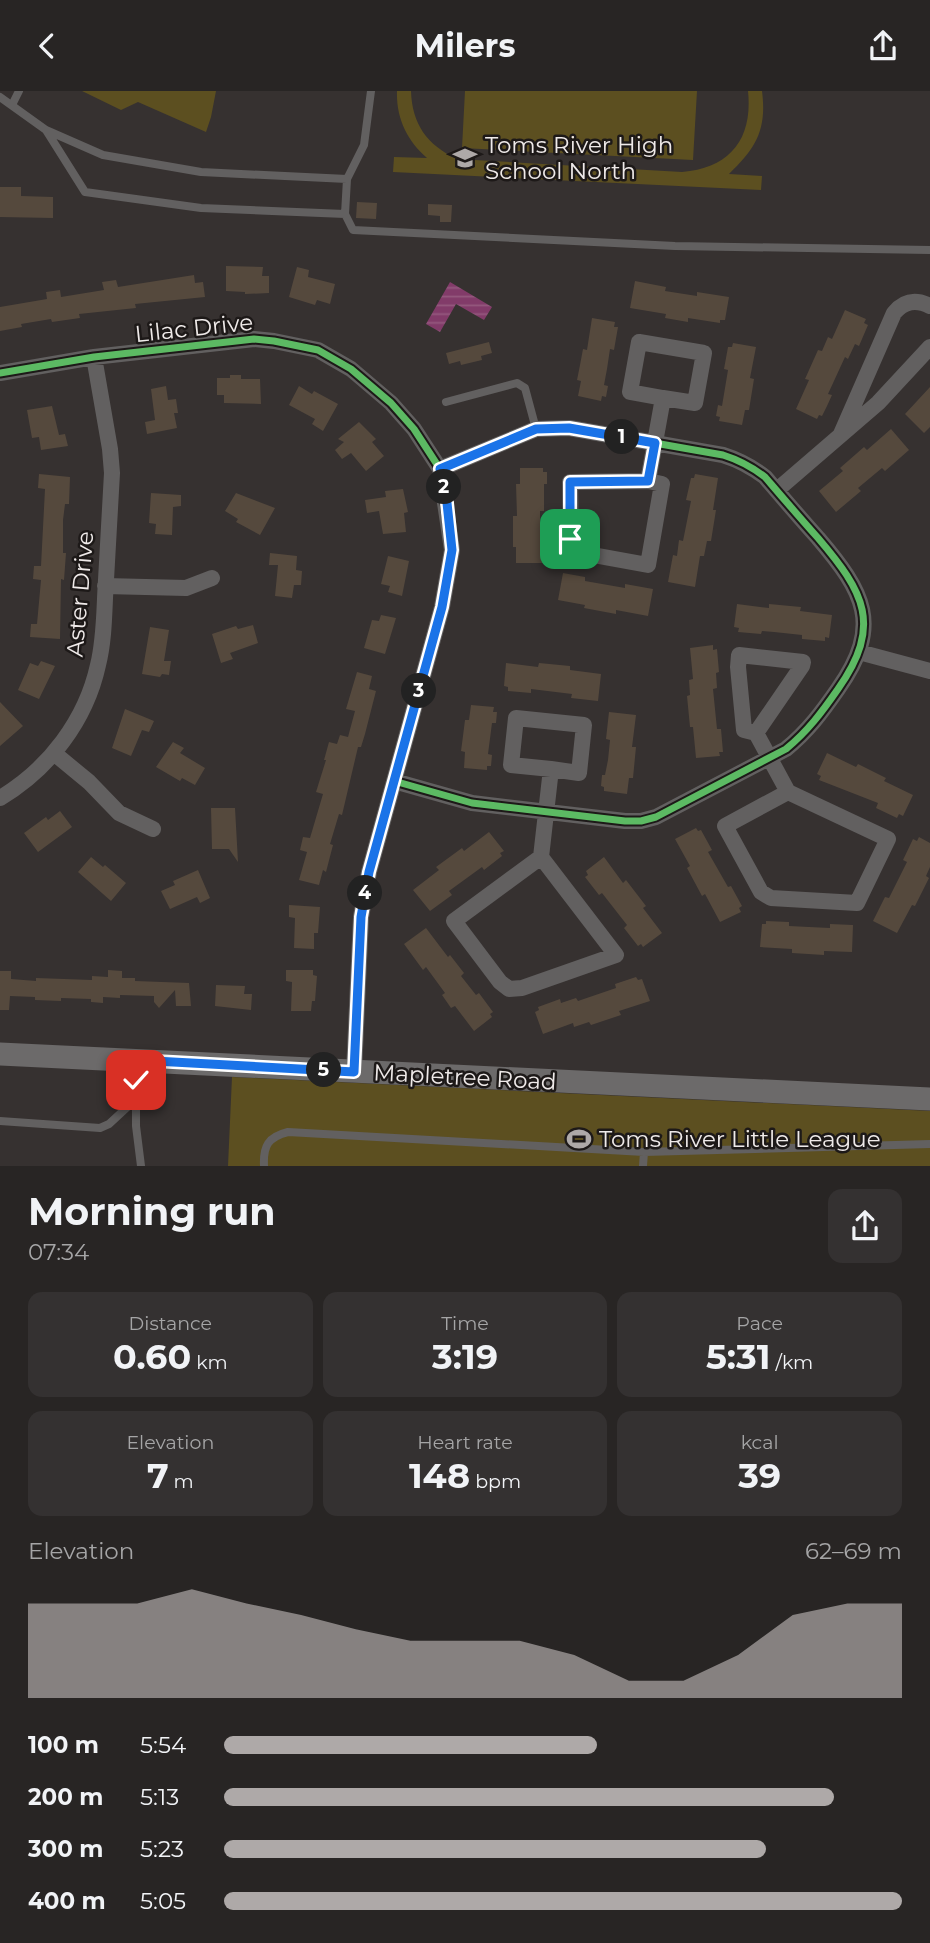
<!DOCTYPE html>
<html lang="en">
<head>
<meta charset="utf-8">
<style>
  body { margin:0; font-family:Montserrat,sans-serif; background:#343131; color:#f1f3f6; height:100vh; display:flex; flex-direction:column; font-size:26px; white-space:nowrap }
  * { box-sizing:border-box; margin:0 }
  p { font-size:23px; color:#a5a5a6 }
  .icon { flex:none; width:38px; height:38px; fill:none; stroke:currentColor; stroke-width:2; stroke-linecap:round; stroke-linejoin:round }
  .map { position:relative; height:1075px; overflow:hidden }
  .side { display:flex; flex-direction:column; background:#282524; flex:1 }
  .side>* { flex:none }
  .pin { position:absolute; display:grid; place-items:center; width:60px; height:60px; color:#fff; margin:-30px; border-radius:14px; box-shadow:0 4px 10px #0006 }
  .km { position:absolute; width:35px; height:35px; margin:-18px; border-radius:50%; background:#222; color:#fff; font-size:19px; line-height:35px; text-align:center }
  .round { display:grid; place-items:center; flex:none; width:74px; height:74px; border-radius:14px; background:#343131 }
  .summary { display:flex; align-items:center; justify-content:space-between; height:119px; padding:0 28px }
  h1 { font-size:38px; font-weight:700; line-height:52px }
  .metrics { display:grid; grid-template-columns:repeat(3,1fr); gap:10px; height:119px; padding:7px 28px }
  .metrics div { display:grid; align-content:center; border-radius:14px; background:#343131; text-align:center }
  .metrics b { font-size:35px; font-weight:700 }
  .metrics small { font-size:19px; font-weight:400 }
  .metrics p { font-size:19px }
  .chart { height:196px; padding:14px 28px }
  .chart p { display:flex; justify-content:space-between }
  .chart svg { width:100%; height:126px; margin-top:7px; fill:#aea9a8; opacity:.7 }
  ul { padding:0 28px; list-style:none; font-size:23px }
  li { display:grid; grid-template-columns:112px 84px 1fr; align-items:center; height:52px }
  li i { height:18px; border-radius:9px; background:#aea9a8 }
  header { display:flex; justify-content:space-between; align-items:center; height:91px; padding:0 28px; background:#282524; font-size:32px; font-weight:700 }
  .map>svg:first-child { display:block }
</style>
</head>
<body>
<header><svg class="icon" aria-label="back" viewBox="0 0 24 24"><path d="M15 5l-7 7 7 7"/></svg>Milers<svg class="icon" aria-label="share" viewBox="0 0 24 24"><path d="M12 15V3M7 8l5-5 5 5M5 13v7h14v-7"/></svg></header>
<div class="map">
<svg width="930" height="1075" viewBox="0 0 930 1075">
  <defs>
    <pattern id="water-rules" width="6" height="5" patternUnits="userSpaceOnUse" patternTransform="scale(1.75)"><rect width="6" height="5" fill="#823b69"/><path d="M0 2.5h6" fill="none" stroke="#94587e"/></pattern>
  </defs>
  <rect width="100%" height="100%" fill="#363130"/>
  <path fill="#5c4f20" d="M82,0H216L211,26L206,41L138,11L121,19Z
    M397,0H411C412,33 427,54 457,68L682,81C730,77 753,48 748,0H762C767,39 756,57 729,83L762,85L761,99L393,81L394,66L427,67C407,50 396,27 397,0Z
    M465,0H697L693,69L462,57Z
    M232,986L930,1020V1075H228Z"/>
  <path fill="url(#water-rules)" d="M450,191L492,216L484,229L456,213L440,241L426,233Z"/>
  <path fill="#55493d" d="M0,96H21V105L53,106V127L0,126Z
    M357,111L377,112L376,128L356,127Z
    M428,113L452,114L451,131H440V125L428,124Z
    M226,175L263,176L262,185H269V202L245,203V201L226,200Z
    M297,176L309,179L308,186L335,193L330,213L317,209L315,214L289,206Z
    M194,184L195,192L203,191L205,206L135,213L136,217L79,223L80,227L52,231L51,228L21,233L22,236L0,240V216L47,208L46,201L60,199L61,206L104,199L102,191L116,189L118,196Z
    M635,190L666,196L665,200L697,205V201L729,206L725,229H720V232L688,227V231L665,227L666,223L630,217Z
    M845,219L866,228L864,232L868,234L859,255L855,253L848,268L845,266L828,303L832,304L827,315L822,325L819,324L817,328L796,318L809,289L805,288L818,259L822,260L828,246L832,248Z
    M592,227L615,231L614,236H618L614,259L610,258L607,278L604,294L608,295L606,306L602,305L601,310L578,305L581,290L577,289L580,274L583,258L587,259Z
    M489,251L492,262L481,265L482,269L461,274L460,270L449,273L446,262Z
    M733,252L756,256L750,287L754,288L749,319H745L742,334L719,330L720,326L716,325L718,314L722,315L728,279L724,278L728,256H732Z
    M230,284H241V288H260L261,313L224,312V304H217V287H230Z
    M166,295L168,309L176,308L178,322H174L177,337L147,343L145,331L155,329L151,298Z
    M299,295L312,303L314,300L338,313L323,340L312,333L315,328L289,314Z
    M930,296V336L924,342L905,323Z
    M52,315L59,344L65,343L68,355L41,359L39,346L32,347L27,319Z
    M359,331L376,348L372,351L384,365L366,380L351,362L342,368L335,359L344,351L338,348Z
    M891,338L909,359L885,380L882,377L858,397L861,400L836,421L819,400L843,380L840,377L864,356L867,359Z
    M520,377H543V381H547V393H544V420H540V456H544V472H516V456H513V425H517L516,393H520Z
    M39,383L70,386L69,413H65L63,429V462H66L64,489L61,488L60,548L30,546L31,533H37L41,489L33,488L34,475H41L45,398L38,397Z
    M695,383L718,387L713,419H716L711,450H707L704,465H700L695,496L668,491L673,464L677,465L679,449L683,450L691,410L686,409L691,387H694Z
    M403,398L408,421L404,422L406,441L383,443L379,420L367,422L365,409L386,406L385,400Z
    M151,402L181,404V415L173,416L172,444L155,443L156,433L149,432Z
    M236,402L275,417L260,444L236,431L238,428L225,420Z
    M270,462L297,465L296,479L302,480L301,494H294L292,507L275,505L278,474H269Z
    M388,465L409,470L402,505L388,501L390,495L381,493Z
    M563,482L585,486V490L625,497V493L653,498L648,525L616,519V523L584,517L585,514L558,509Z
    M737,513L769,517V513L801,516L800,520L832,524L829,547L825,546V550L802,548V544L774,541L762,540L761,543L738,541L739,537L734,536Z
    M381,524L396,527L385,563L364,557L372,529L379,530Z
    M253,534L258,552L230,562L233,568L221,572L212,543L236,535L238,538Z
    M150,536L169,539L164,570H171L169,584L162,583L160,586L142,583Z
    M713,554V559L717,558L719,581L716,582L717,597L713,598L717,638H721L723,661H719L720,665L696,667L693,636H690L687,605L690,604L689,589L693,588L690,557Z
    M41,570L55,575L39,608L18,599L30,572L38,575Z
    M506,572L538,576L539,572L570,575V579L601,583L598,610L571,607L572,603L531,598V602L508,600V596L504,595Z
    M357,581L372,585L369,598L376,600L365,643L361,656H358L342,724L339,723L330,753L333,754L326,781L323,779L319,794L299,789L307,761L300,759L303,746L310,747L323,703L316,701L326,669H324L329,651L337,653L340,644L348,646L355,620L346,618Z
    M0,611L23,635L0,655Z
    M471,614L494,616L493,621H497L496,632H492L488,663L492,664L491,675H487V679L464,677L465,661L461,660L463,645L465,629H469Z
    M125,618L154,630L149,641L142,639L131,665L112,657Z
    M609,621L636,624L632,656H636L633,687H629L627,703L604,700V696L601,695L602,684H605L608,669L610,649L606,648Z
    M173,651L184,657L180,662L205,677L195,694L182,687L180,690L156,676Z
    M827,662L856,676L858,673L886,687L884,690L913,704L903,725L899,723L897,727L876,717L878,712L819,689L821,685L817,683Z
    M211,717H235L238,771L229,758H212Z
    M60,720L72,736L38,761L24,742L46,726L48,729Z
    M696,737L698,740L701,739L712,759L708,761L728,796L731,795L742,815L739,817L741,821L720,831L705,803L702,805L687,777L690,775L675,748Z
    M489,741L504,760L500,762L502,765L484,779L482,776L449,800L452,804L430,820L413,799L439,779L436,776L462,757L464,760Z
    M919,746L930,752V776L926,785L929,787L915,815L912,814L897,842L873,830L885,806L889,807L907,771L903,769L913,748L917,750Z
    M91,766L103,776L105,774L126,792L111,810L78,781Z
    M604,766L623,792L626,789L646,815L643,817L662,842L643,856L641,853L638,855L624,837L627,834L602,802L599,804L585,786L588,784L586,780Z
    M198,779L210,807L200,812L197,806L170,818L161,800L175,794L173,790Z
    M289,814L320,816L318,842H314V858L294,857L295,827L289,826Z
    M766,830L789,831V835L809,836L830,837V833L853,834L852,861L824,860V864L792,862V858L760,856L762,833H766Z
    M426,837L448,866L450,864L464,882L461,885L476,904L479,902L493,921L490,923L492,926L474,940L455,915L451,917L442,904L445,902L426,876L423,879L404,853Z
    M108,879L122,880V887H135V890L189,892L191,915H176L175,899L159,917L154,911V905L120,904V907L103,906V912L91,911V908L61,907V910L35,909V906L10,905L9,919H0V880H11V888L36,890V887L92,889V885L108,886Z
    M286,879H313V884L317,885L315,910H312L311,920H291L292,891L286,890Z
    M636,886L638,889L642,888L650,910L619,920L621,924L591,934L589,931L574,936L573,932L543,943L535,921L539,919L538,916L560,908L561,912L576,907L578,910L616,897L615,893Z
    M216,894L245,895L244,903H252L251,919L215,915Z"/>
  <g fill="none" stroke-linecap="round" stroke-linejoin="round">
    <path stroke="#626060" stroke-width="8" d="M0,6L46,39L103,64L201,81L347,88L345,123L201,117L85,101L46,39
      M12,14L19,0
      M347,88L364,54L371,0
      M345,123L353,139L675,155L930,159
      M446,311L517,292L525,297L536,338
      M136,972V1035L141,1075
      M0,1030L100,1037L109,1033L136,1008
      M264,1075C263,1055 268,1046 288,1041L644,1061L930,1053
      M643,1075L644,1061"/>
    <path stroke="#626060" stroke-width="16" d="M0,282L94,266L254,248L274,250L318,259L351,278L391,312L414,338L440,378L452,459L442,516L369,781L361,826L354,981
      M841,343L894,222C904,210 916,208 930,215
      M648,390L570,391L571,460L648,474L662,393L648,390L663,307L695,312L704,262L639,251L630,301L663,307
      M777,399L878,312L930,256
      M105,495L186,497L212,487
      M859,561L930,580
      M756,642L744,639L738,576L739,564L803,571L802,575L756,642L788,701L888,748L857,812L771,807L761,801L725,735L788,701
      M55,663L89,691L119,722L153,738
      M394,690L472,712L625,730H641L656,726L786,658C808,640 822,621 838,598C883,534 864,501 818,447C800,427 783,407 765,386C752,376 739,369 723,364L569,337L536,338L440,378
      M0,707C49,678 86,629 98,574C105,546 104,517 106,489C108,453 110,417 112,382L110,358L94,266
      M541,766L616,864L522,897L509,898L500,891L454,830L541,766L551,678L511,674L516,627L584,634L579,682L551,678"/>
    <path stroke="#6c6a6a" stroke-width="23" d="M0,963L930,1008"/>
    <g stroke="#1d1918" stroke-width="11">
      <path id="cycleway" d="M0,282L94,266L254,248L274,250L318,259L351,278L391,312L414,338L440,378L452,459L442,516L369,781L361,826L354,981
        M394,690L472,712L625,730H641L656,726L786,658C808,640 822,621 838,598C883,534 864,501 818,447C800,427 783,407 765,386C752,376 739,369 723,364L569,337L536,338L440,378"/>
    </g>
    <use href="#cycleway" stroke="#5cba63" stroke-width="7"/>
  </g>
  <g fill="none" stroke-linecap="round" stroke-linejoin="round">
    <g stroke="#fff" stroke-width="14">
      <path id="route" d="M136,989V969L354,981L361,826L369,781L442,516L452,459L447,412L440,378L536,338L569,337L655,352L648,390L570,391V448"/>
    </g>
    <use href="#route" stroke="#1a73e8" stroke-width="9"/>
  </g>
  <defs>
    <g id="school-bare" transform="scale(1.89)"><path d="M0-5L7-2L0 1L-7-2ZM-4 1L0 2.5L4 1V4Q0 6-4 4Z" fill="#aea9a8" stroke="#1d1918" stroke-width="2.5" paint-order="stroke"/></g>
    <g id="stadium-bare" transform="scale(1.89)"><path d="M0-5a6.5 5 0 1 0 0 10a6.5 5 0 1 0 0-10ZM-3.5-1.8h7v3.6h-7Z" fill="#aea9a8" stroke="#1d1918" stroke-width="2.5" paint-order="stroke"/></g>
  </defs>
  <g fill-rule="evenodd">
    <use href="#school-bare" x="465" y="67"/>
    <use href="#stadium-bare" x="579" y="1048"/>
  </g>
  <g text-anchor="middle" stroke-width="5" stroke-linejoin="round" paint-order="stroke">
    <g font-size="23" fill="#efeae9" stroke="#1d1918" text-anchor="start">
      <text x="485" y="62">Toms River High<tspan x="485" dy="26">School North</tspan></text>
      <text x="599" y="1056">Toms River Little League</text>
    </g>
    <g font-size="23" fill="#efeae9" stroke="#1d1918">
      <text transform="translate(194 237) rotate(-6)" y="8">Lilac Drive</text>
      <text transform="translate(80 503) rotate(-85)" y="8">Aster Drive</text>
      <text transform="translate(465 986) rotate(3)" y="8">Mapletree Road</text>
    </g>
  </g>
</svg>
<div class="pin" style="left:570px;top:448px;background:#1e9e55"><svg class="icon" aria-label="arrive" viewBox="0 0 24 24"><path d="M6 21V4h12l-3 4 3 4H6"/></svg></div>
<div class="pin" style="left:136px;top:989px;background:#d93025"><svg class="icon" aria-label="check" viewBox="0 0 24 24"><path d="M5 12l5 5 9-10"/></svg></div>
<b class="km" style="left:622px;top:346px">1</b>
<b class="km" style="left:444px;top:396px">2</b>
<b class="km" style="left:419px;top:600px">3</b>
<b class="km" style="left:365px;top:802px">4</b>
<b class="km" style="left:324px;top:979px">5</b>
</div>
<section class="side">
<div class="summary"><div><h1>Morning run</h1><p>07:34</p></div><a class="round"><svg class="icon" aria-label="share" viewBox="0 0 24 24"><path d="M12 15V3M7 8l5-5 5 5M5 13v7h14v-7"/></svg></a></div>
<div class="metrics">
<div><p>Distance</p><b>0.60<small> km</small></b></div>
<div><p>Time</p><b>3:19</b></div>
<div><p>Pace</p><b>5:31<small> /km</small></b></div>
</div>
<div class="metrics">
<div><p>Elevation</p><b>7<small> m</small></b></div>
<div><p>Heart rate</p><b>148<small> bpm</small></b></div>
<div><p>kcal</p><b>39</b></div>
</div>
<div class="chart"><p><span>Elevation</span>62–69 m</p>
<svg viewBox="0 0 160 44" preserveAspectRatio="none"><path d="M0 44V11L10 11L20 11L30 6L40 11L50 15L60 20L70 24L80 24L90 24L100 29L110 38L120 38L130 29L140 15L150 11L160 11V44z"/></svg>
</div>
<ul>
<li><b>100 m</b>5:54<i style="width:55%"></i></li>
<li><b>200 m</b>5:13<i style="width:90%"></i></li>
<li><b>300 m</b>5:23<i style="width:80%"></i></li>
<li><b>400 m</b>5:05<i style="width:100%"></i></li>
</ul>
</section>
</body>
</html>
